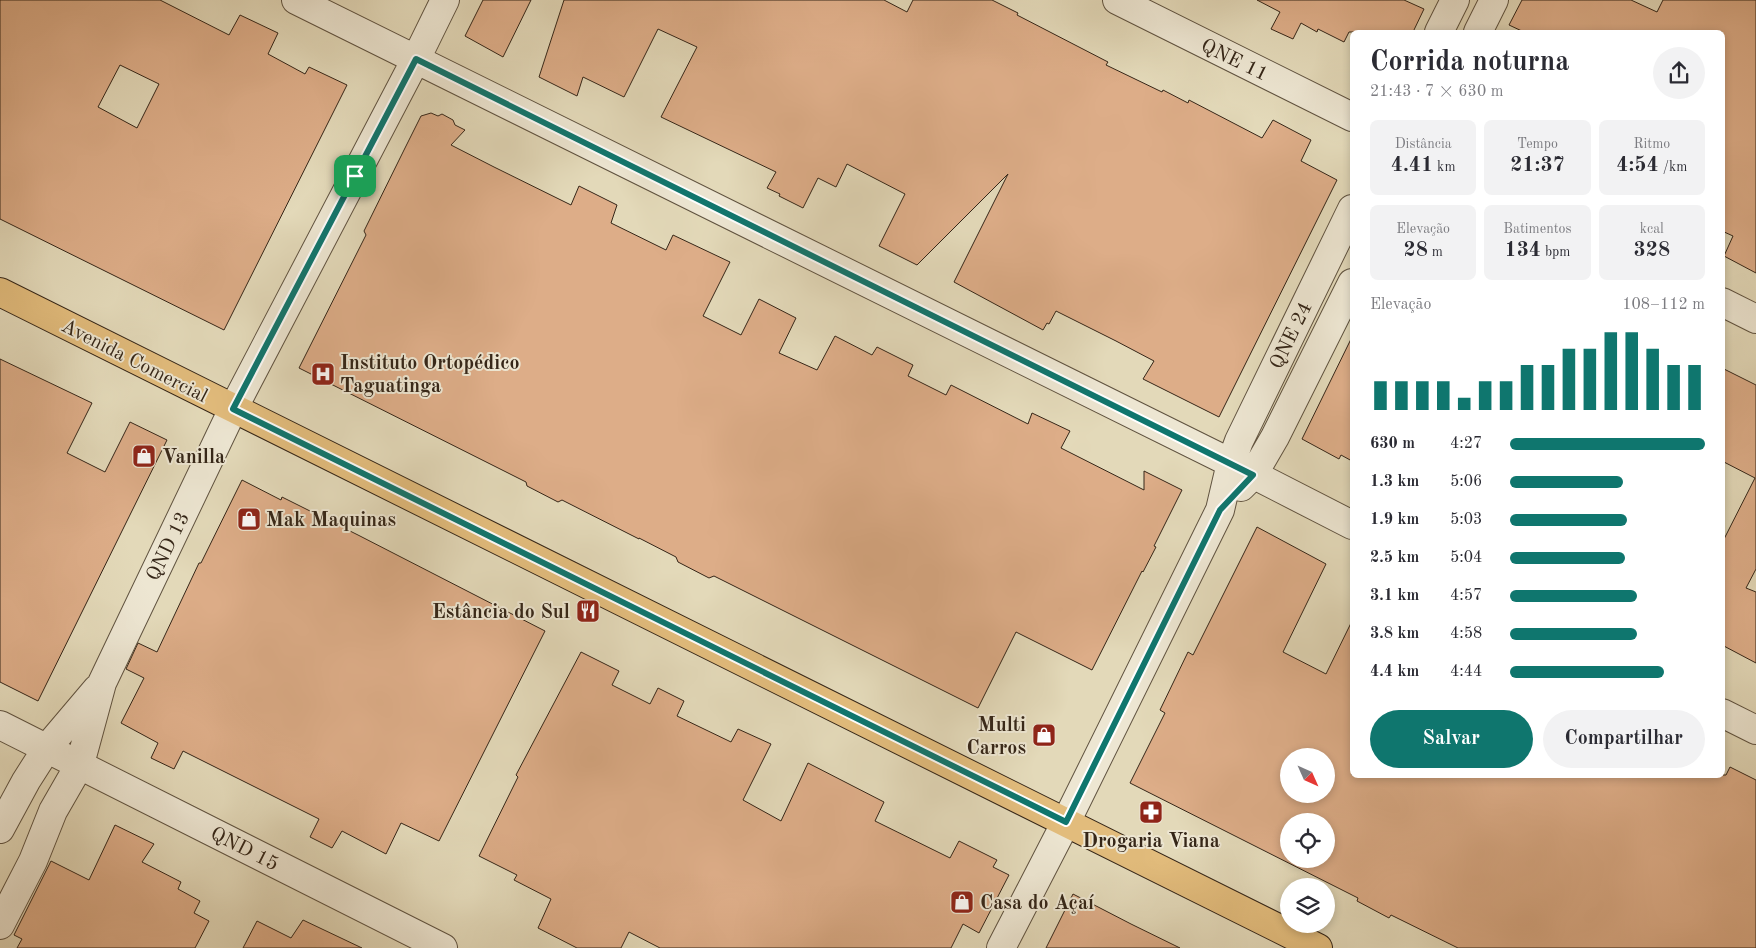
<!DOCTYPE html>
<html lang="pt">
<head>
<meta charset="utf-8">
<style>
  body { margin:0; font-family:"Old Standard TT",serif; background:#f2f2f3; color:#2b2b33; height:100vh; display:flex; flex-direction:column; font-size:19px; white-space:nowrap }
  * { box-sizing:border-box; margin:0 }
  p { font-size:16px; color:#7c7c81 }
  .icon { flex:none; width:28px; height:28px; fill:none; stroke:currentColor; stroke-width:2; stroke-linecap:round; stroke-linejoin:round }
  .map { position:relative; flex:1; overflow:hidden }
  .panel { position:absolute; left:1350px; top:30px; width:375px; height:748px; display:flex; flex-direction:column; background:#fff; border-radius:8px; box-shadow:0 2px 8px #0003 }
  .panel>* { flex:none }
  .needle { width:32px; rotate:135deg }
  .buttons { position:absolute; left:1280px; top:748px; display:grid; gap:10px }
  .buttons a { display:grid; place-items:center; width:55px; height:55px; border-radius:50%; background:#fff; box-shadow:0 2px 8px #0003; font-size:25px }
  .pin { position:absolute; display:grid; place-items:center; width:42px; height:42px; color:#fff; margin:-21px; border-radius:10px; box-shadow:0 2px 8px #0006 }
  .round { display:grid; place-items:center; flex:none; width:52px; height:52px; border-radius:26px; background:#f2f2f3 }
  .summary { display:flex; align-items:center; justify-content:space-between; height:85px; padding:0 20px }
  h1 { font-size:28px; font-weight:600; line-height:38px }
  .stats { display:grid; grid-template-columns:repeat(3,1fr); gap:8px; height:85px; padding:5px 20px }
  .stats div { display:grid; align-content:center; border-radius:8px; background:#f2f2f3; text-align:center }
  .stats b { font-size:21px; font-weight:600 }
  .stats small { font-size:14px; font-weight:400 }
  .stats p { font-size:14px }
  .chart { height:140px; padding:10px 20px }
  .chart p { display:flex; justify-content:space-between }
  .chart svg { width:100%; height:90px; margin-top:5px; stroke:#0f766e; stroke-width:6 }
  .primary-button { display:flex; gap:10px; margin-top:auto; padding:10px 20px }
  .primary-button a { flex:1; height:58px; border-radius:30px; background:#0f766e; color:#fff; font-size:20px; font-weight:600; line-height:58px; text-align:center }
  .primary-button a+a { background:#f2f2f3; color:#2b2b33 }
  ul { padding:0 20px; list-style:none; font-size:16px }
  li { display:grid; grid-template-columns:80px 60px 1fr; align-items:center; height:38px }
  li i { height:12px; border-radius:6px; background:#0f766e }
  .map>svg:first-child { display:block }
</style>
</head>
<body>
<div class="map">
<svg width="1756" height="948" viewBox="0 0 1756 948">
  <rect width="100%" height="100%" fill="#e3d9b9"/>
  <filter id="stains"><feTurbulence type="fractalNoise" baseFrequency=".004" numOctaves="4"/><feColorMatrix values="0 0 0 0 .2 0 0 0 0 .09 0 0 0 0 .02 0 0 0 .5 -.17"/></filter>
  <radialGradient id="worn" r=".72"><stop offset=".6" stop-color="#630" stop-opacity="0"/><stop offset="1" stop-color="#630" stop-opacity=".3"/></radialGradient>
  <path fill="#ddad88" stroke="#352618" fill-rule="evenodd" d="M0,0H160L229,35L240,15L278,33L268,54L305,74L309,67L347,85L224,330L0,219ZM120,65L159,84L137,128L98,107Z
    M483,0H531L503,57L465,36Z
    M564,0H884L907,12L913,0H992L1018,13L1017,15L1108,62L1106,65L1162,92L1163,90L1188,103L1189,100L1262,138L1273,120L1311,140L1301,161L1337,180L1219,417L1143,379L1154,361L1116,341L1056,311L1049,324L1047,323L1043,330L954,282L1008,174L917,265L879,246L905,194L847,164L836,187L818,178L803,208L779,196L780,194L767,188L776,172L661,117L697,47L658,29L624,97L583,77L577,96L539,77Z
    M1257,0H1404L1424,9L1413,32H1349L1344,42L1318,29L1317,32L1301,23L1293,39L1271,29L1280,12Z
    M1522,0H1631L1657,12L1663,0H1756V273L1724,256L1733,236L1722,231V32H1524L1509,25Z
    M431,113L438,116L442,114L453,120L455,125L465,130L451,145L494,167L571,205L579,186L617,205L611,223L666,250L673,235L730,262L703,316L741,335L759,299L796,318L779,353L817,370L835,336L872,355L877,347L913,365L908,376L946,395L951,385L1028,424L1032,413L1070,431L1061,448L1144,490V471L1182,490L1154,546L1156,547L1143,572L1142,571L1092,670L1016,632L978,708L714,576L709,578L678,562L676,557L639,538V539L562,500L558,502L527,486L526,482L299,368L366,235L364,231L405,148L421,116Z
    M1352,337V461L1341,455L1339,459L1302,439Z
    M0,359L92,403L67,453L105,472L130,422L167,440L38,701L0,682Z
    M1722,368L1756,385V569L1746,588L1756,592V663L1722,645V543L1755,478L1722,461Z
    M242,480L281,500L282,497L358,535L545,631L439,841L401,823L386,854L342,831L332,848L310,837L319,819L183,751L174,769L151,758L158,743L121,723L144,678L126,669L138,643L157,652L199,563H201Z
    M1257,527L1326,564L1283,652L1326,674L1352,621V775H1726L1730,767L1756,780V948H1458L1391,915L1389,918L1357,901L1358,898L1130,783L1165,713L1160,710L1188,652L1193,655ZM1289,756H1326V794H1289ZM1289,821H1326V859H1289Z
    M581,652L619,671L612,685L650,704L658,688L684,701L677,716L731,742L738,729L771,744L743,800L781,821L808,763L884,802L875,821L950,858L959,841L997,860L993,867L1009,875L979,933L963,924L951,948H660L629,932L621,948H577L538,928L551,899L514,880L517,875L479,856L518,777L516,775Z
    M115,825L154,844L142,862L181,882L178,889L200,901L194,913L209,921L195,948H17L22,939L14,935L51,861L89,880Z
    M1073,894L1131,924L1180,948H1046Z
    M303,920L362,948H243L257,921L291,938Z"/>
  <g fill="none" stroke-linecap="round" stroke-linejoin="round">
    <g stroke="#605340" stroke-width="30">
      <path id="minor" d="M296,0L1231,463L1352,525
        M1117,0L1352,117
        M1439,32L1455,0
        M1478,32L1494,0
        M1722,302L1756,319
        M1241,487L1253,475L1275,437L1352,283
        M1722,713L1756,730
        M0,725L443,948
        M0,829L26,781L47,748L97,689
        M0,925L33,861L53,811L80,764L102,683L233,409L416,59L445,0
        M1001,948L1066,822L1220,510L1231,463L1239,441L1352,209"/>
    </g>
    <g stroke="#352618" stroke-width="30">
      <path id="major" d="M0,292L1318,948"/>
    </g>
    <use href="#minor" stroke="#ede6d2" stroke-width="28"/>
    <use href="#major" stroke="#e2bc7c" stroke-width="28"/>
  </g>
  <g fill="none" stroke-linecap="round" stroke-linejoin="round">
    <g stroke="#fff" stroke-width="10">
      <path id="route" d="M416,59L1253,475L1220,510L1066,822L233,409Z"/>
    </g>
    <use href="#route" stroke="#0f766e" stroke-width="6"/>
  </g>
  <defs>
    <g id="hospital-square" transform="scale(1.25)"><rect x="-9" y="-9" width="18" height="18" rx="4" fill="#8f2418" stroke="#ede6d2"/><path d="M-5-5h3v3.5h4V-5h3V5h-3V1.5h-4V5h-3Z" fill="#fff"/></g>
    <g id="shop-square" transform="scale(1.25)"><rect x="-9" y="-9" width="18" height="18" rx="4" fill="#8f2418" stroke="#ede6d2"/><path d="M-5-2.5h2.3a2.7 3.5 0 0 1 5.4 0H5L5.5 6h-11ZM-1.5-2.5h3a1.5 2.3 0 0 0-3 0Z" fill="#fff"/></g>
    <g id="restaurant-square" transform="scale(1.25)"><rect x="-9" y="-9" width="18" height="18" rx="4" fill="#8f2418" stroke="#ede6d2"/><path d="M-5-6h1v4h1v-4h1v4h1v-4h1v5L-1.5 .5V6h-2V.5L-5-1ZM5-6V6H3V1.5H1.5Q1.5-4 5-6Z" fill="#fff"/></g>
    <g id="pharmacy-square" transform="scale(1.25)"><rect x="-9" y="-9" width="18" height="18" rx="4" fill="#8f2418" stroke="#ede6d2"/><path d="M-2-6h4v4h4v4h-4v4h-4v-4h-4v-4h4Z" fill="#fff"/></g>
  </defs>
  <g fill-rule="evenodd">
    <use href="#hospital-square" x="323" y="374"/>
    <use href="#shop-square" x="144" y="456"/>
    <use href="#shop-square" x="249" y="519"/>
    <use href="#restaurant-square" x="588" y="611"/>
    <use href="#shop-square" x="1044" y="735"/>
    <use href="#pharmacy-square" x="1151" y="812"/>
    <use href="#shop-square" x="962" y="902"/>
  </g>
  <g text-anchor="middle" stroke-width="4" stroke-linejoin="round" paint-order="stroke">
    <g font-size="20" fill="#352618" stroke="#ede6d2">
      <text transform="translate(1235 59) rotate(26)" y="7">QNE 11</text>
      <text transform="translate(1290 335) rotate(-64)" y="7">QNE 24</text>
      <text transform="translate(135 360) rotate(27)" y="7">Avenida Comercial</text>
      <text transform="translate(167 546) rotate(-64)" y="7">QND 13</text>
      <text transform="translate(245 848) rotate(27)" y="7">QND 15</text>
    </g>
    <g font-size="20" font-weight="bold" fill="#352618" stroke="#ede6d2" text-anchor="start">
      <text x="340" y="369">Instituto Ortopédico<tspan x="340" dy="23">Taguatinga</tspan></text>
      <text x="162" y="463">Vanilla</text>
      <text x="266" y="526">Mak Maquinas</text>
      <text x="570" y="618" text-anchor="end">Estância do Sul</text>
      <text x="1026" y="731" text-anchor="end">Multi<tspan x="1026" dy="23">Carros</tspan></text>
      <text x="1151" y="847" text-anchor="middle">Drogaria Viana</text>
      <text x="980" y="909">Casa do Açaí</text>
    </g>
  </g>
  <rect width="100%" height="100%" filter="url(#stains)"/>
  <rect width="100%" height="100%" fill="url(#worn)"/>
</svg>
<div class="buttons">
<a><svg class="needle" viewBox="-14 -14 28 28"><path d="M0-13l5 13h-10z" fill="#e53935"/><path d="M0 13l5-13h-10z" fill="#7c7c81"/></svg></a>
<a><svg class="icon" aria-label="locate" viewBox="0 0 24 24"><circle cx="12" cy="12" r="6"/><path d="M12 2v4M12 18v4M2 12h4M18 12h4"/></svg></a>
<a><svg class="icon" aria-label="layers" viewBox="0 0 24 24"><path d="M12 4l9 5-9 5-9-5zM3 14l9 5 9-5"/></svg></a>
</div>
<div class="pin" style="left:355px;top:176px;background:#1e9e55"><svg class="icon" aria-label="arrive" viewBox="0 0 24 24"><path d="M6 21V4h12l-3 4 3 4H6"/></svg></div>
<section class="panel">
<div class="summary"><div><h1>Corrida noturna</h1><p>21:43 · 7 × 630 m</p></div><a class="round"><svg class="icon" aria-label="share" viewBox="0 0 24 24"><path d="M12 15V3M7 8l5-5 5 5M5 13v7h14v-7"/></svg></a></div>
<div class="stats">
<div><p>Distância</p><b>4.41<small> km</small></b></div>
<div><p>Tempo</p><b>21:37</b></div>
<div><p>Ritmo</p><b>4:54<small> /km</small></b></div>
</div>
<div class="stats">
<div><p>Elevação</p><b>28<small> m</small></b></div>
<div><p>Batimentos</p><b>134<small> bpm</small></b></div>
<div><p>kcal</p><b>328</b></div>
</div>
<div class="chart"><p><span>Elevação</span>108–112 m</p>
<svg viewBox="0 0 160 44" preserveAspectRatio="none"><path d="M5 44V30M15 44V30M25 44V30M35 44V30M45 44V38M55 44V30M65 44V30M75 44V22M85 44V22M95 44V14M105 44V14M115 44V6M125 44V6M135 44V14M145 44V22M155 44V22"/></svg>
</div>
<ul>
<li><b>630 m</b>4:27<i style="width:100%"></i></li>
<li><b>1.3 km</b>5:06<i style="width:58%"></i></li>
<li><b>1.9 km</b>5:03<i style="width:60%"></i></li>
<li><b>2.5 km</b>5:04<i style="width:59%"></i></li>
<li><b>3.1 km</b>4:57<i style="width:65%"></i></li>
<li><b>3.8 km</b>4:58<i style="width:65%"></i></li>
<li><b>4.4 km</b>4:44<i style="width:79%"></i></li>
</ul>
<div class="primary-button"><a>Salvar</a><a>Compartilhar</a></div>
</section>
</div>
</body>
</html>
